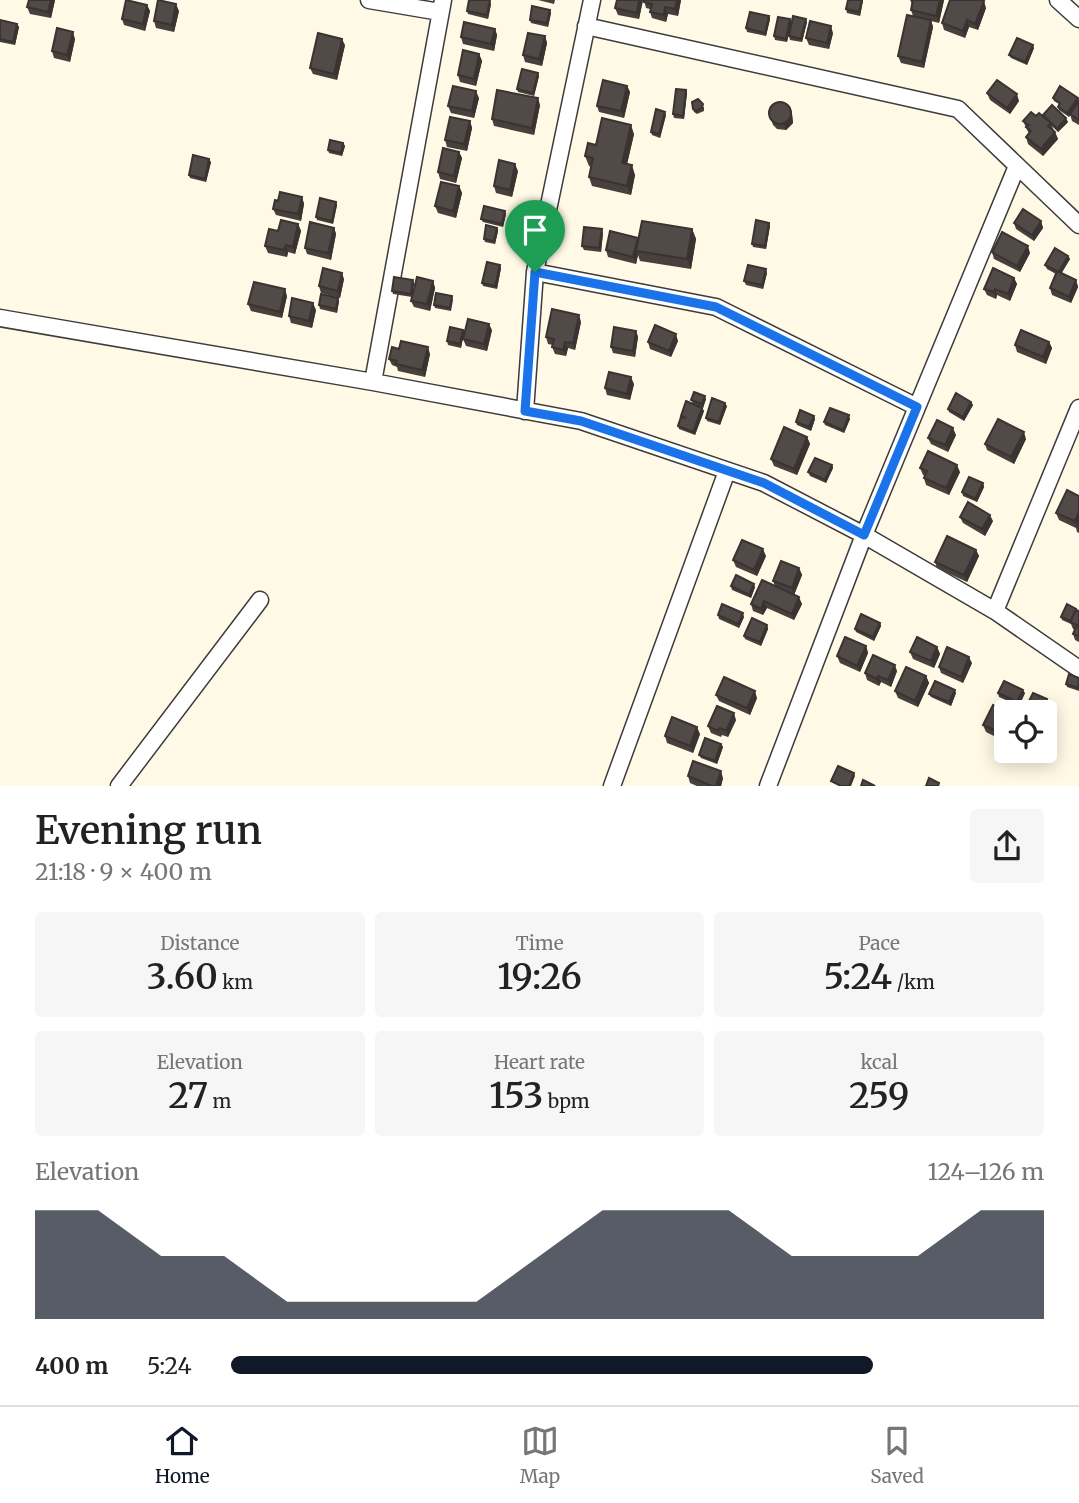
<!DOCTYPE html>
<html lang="en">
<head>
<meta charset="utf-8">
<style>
  body { margin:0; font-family:Merriweather,serif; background:#f6f6f6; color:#222; height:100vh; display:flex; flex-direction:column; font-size:26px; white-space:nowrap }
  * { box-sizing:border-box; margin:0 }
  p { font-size:23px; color:#767676 }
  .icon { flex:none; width:38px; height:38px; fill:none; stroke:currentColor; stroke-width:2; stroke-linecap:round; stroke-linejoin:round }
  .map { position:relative; height:786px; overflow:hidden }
  .drawer { display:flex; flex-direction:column; background:#fff; flex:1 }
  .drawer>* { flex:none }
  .fabs { position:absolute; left:994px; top:700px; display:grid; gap:14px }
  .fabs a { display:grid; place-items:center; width:63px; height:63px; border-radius:7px; background:#fff; box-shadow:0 4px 18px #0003; font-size:35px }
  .pin { position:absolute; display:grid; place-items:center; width:60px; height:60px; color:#fff; margin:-72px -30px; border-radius:50% 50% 50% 0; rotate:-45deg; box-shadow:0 0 7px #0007 }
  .pin .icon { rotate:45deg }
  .round { display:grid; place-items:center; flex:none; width:74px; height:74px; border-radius:7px; background:#f6f6f6 }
  .summary { display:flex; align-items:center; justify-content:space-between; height:119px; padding:0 35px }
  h1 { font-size:38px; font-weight:600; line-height:52px }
  .figures { display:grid; grid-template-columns:repeat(3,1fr); gap:10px; height:119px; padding:7px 35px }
  .figures div { display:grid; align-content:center; border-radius:7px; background:#f6f6f6; text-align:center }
  .figures b { font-size:35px; font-weight:600 }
  .figures small { font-size:19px; font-weight:400 }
  .figures p { font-size:19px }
  .chart { height:196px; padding:14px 35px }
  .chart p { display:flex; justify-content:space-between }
  .chart svg { width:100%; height:126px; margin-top:7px; fill:#111827; opacity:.7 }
  ul { padding:0 35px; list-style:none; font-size:23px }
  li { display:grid; grid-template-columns:112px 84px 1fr; align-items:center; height:52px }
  li i { height:18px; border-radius:9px; background:#111827 }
  .tab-bar { display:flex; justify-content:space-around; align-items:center; height:98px; border-top:2px solid #e0e0e0; background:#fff; font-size:19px; color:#767676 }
  .tab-bar a { display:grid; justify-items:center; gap:4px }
  .tab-bar .active { color:#111827 }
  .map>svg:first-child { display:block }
</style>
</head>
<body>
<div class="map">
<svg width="1079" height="786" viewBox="0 0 1079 786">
  <rect width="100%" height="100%" fill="#fff9e6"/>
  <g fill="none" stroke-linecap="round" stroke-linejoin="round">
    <g stroke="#3c3c3c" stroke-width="19">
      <path id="street" d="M369,0L440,12
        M1058,0L1079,19
        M586,26L958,109L1079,225
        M535,272L716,307L917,407
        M0,318L373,382L581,421L764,483L864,535L995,611L1079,669
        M373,382L443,0
        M525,411L535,272L592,0
        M995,611L1079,408
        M119,786L260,600
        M612,786L727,471
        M768,786L864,535L1017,166"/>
    </g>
    <use href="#street" stroke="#fff" stroke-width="16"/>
  </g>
  <path fill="#47403c" d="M29,0H55L51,18L30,14L27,7Z
    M538,0H555L554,4Z
    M643,0L639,19L618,15L615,8Z
    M644,0H681L678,16L668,14L666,22L652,18L650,12V9L646,8Z
    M848,0H863L860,16L847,13L846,9Z
    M910,0H944L939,23L931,21L933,27L924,68L901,63L898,56L913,16L911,10L912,4Z
    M491,4L488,19L468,14L467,11Z
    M147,5L150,11L145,31L124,25L122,19Z
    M986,8L978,30L969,27L965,38L944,30L942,23Z
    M179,11L174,32L156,28L154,21Z
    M551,13L548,27L531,23L530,20Z
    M769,16L770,19L766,36L747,32L746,28Z
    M790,19L791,23L787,42L775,40L774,36Z
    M0,20L17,24L19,27L15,45L0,42Z
    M807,22L802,42L790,40L789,36Z
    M495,29L497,35L494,51L463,44L461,37Z
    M833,33L829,49L809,45L806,38Z
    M545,36L547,43L542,66L525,62L523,55Z
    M75,39L70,62L54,58L52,51Z
    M345,45L337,80L313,74L310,68Z
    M1034,48L1027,65L1011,58L1009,55Z
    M479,54L482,61L476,86L460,82L458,75Z
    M539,76L534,96L518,92L517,89Z
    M627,86L630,92L624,118L599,112L597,106Z
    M686,90L687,93L684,119L674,118L673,114Z
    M987,93L1019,101L1010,114L990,100Z
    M479,98L474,118L451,113L448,106Z
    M1053,98H1078L1079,101V125L1072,121L1070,114L1069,117L1059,110L1058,107L1059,104L1054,101Z
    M540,105L534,135L494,126L492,119Z
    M704,107V111L697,114L694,112L693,109Z
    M790,107L792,114L793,123L786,130L777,129L773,125L771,119Z
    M666,115L660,138L652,135L651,132Z
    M1036,116L1068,122L1058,132L1052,126L1058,139L1043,156L1028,144L1026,137L1029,134L1023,121Z
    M470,121L472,128L467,151L447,147L445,140Z
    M634,134L627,164L635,175L631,195L592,186L589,177L591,167L589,166L585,156L596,145Z
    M343,143L345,146L342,156L329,153L328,150Z
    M459,152L462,158L456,183L440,179L438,172Z
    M211,162L206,182L190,178L189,175Z
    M518,171L512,197L496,193L494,186Z
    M459,186L462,193L456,218L438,213L435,206Z
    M302,197L304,204L301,221L276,215L273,209L278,201Z
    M336,202L337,205L333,224L317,220L316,217Z
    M506,214L503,227L483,222L481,219Z
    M1041,221L1043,228L1034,241L1016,229L1014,223Z
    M298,224L301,231L295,254L288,252L287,257L268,253L265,246L278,231Z
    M770,226L766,249L753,247L752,244Z
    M334,228L336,234L331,260L307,254L305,248Z
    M497,228L498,231L495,244L485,242L484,239Z
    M692,229L696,239L691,269L640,261L638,255L636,264L608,257L606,250L638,238V240Z
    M603,233L601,252L584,250L582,246Z
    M992,252L1030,253L1020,272L994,259Z
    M1068,256L1070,259L1061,273L1076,280L1078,287L1071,303L1052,295L1050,288L1056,274L1047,269L1045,265Z
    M501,268L497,289L483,286L482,283Z
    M767,273L763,289L746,285L744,281Z
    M1014,278L1017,284L1010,301L997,295L996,299L987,295L984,289Z
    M344,279L340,298L321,293L319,286Z
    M433,281L435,288L430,311L414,307L411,301Z
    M414,283L412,297L393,294L392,291Z
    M287,296L282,318L251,311L248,304Z
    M452,296L453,300L451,311L435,308L434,305Z
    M339,301L337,313L320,309L319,305Z
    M316,310L312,328L291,323L289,316Z
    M581,322L575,350L568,348L566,356L555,354L552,347L553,345L548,344L546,337Z
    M463,330L464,333L461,348L448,345L447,341Z
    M492,330L487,351L466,346L463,339Z
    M636,331L638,337L635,357L613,353L611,347Z
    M678,341L671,357L650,349L648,342Z
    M1049,342L1052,348L1046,364L1017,352L1015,345Z
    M430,354L425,377L398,371L397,367L392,365L389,359Z
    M634,384L630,400L607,395L605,388Z
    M706,399L703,408L693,404L691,400Z
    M971,402L973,405L964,421L949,412L948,409Z
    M727,406L720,425L707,421L706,418Z
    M702,408L704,411L695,435L679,429L678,426L681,417V416Z
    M814,416L815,419L811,431L797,425L796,422Z
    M850,419L844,433L825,425L824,422Z
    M956,435L948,452L931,444L928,438Z
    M807,437L810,444L797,475L774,466L771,459Z
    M1026,439L1014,464L987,450L985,444Z
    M832,465L833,468L826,483L810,476L808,472Z
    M920,468L960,472L949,495L926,485L924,478L925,476L923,475Z
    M983,483L984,487L977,502L963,496L962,492Z
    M1079,496V533L1077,532L1076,528L1059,520L1056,513Z
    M960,517L993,521L985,536L963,523Z
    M976,550L979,556L967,582L937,568L935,562Z
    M766,556L757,576L736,567L733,560Z
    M799,568L802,575L794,595L802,604L794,620L767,608L763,615L753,611L751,604L775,586L773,581Z
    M731,586L755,587L751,598L732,590Z
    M1077,610L1079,611V642L1075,640L1073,634L1075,630L1073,629L1071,624L1062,620L1061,617Z
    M718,615L744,617L739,628L719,619Z
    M880,623L881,626L874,641L856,632L855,629Z
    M767,625L768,629L761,646L745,639L744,636Z
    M866,646L868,653L860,672L840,663L837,656Z
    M937,647L940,654L934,668L913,659L910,652Z
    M972,663L963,683L941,673L939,667Z
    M897,671L891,687L881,682L879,686L867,680L865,673Z
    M926,676L929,683L918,707L898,698L895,691Z
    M1079,678V691L1067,687L1066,684Z
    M956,693L951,706L931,697L929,694Z
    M998,693H1025L1019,706L999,697Z
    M716,695L757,698L750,715L719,701Z
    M1008,712L1006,735L999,732L996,737L986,732L983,725Z
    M736,720L728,737L722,735L721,737L711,733L708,726Z
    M700,734L693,753L667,743L665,736Z
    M721,744L723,747L717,764L701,758L699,755Z
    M688,776L723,778L721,786H697L690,783Z"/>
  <path fill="#393431" d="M51,0H55L51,18L48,12Z
    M490,0L491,4L488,19L487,15Z
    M639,0H643L639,19L637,13Z
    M677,0H681L678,16L675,9Z
    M862,0L863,1L860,16L859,12Z
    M940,0H944L939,23L936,16Z
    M984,1L986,8L978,30L975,24Z
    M176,4L179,11L174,32L172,25Z
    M147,5L150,11L145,31L143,24Z
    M665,7L668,14L666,22L664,15Z
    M550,10L551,13L548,27L547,23Z
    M769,16L770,19L766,36L765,33Z
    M790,19L791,23L787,42L786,39Z
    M806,19L807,22L802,42L801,39Z
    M931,20L933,27L924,68L922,62Z
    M967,20L969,27L965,38L963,31Z
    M17,24L19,27L15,45L13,42Z
    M831,26L833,33L829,49L827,43Z
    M495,29L497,35L494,51L491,44Z
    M73,32L75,39L70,62L67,55Z
    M545,36L547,43L542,66L539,59Z
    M342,39L345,45L337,80L334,74Z
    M1033,45L1034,48L1027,65L1025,62Z
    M479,54L482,61L476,86L474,79Z
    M538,73L539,76L534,96L533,93Z
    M627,86L630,92L624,118L621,111Z
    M686,90L687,93L684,119L683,116Z
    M476,91L479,98L474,118L472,111Z
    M1017,94L1019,101L1010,114L1007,108Z
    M538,98L540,105L534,135L532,128Z
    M1078,98L1079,101L1069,117L1067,113Z
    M790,107L792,114L793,123L786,130L784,123Z
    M665,112L666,115L660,138L659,134Z
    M1066,118L1068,122L1058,132L1057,129Z
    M470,121L472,128L467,151L464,144Z
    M631,125L634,134L625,173L622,163Z
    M1055,132L1058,139L1043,156L1041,149Z
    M343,143L345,146L342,156L341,153Z
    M459,152L462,158L456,183L454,176Z
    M209,159L211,162L206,182L205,179Z
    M515,164L518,171L512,197L510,190Z
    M632,165L635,175L631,195L627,186Z
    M459,186L462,193L456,218L453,211Z
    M302,197L304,204L301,221L298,214Z
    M336,202L337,205L333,224L332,221Z
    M505,211L506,214L503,227L502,224Z
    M1041,221L1043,228L1034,241L1032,235Z
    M769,223L770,226L766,249L765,246Z
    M298,224L301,231L295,254L293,247Z
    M334,228L336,234L331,260L328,253Z
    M497,228L498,231L495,244L494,241Z
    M602,229L603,233L601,252L599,248Z
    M692,229L696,239L691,269L687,259Z
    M638,238L640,245L636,251L638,255L636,264L633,257Z
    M286,245L288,252L287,257L284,250Z
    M1028,246L1030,253L1020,272L1017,266Z
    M1068,256L1070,259L1060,276L1058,273Z
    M500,265L501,268L497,289L495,286Z
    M766,269L767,273L763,289L762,285Z
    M342,273L344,279L340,298L338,291Z
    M1014,278L1017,284L1010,301L1008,294Z
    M413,280L414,283L412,297L411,294Z
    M1076,280L1078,287L1071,303L1069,297Z
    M433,281L435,288L430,311L427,304Z
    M285,289L287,296L282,318L280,312Z
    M995,289L997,295L996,299L994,292Z
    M338,298L339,301L337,313L336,309Z
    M313,303L316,310L312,328L309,321Z
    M579,315L581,322L575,350L573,343Z
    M489,324L492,330L487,351L484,344Z
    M463,330L464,333L461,348L460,344Z
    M636,331L638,337L635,357L633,351Z
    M676,334L678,341L671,357L669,351Z
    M565,342L568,348L566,356L563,350Z
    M1049,342L1052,348L1046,364L1043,357Z
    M428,347L430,354L425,377L422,370Z
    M631,377L634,384L630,400L627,394Z
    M705,396L706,399L703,408L702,404Z
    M971,402L973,405L964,421L963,417Z
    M725,403L727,406L720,425L719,422Z
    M702,408L704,411L695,435L693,432Z
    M849,415L850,419L844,433L843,430Z
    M814,416L815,419L811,431L809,427Z
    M953,428L956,435L948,452L945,445Z
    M1024,432L1026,439L1014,464L1011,457Z
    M807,437L810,444L797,475L794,469Z
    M832,465L833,468L826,483L825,480Z
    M957,465L960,472L949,495L946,488Z
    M983,483L984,487L977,502L975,499Z
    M1079,512V524L1077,528L1075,521Z
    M990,515L993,521L985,536L982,529Z
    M763,549L766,556L757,576L754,570Z
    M976,550L979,556L967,582L964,575Z
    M799,568L802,575L794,595L792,588Z
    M754,584L755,587L751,598L749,595Z
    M799,597L802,604L794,620L792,614Z
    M764,601L767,608L763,615L761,609Z
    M743,613L744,617L739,628L738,624Z
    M880,623L881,626L874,641L873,637Z
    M767,625L768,629L761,646L760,642Z
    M866,646L868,653L860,672L857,666Z
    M937,647L940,654L934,668L931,661Z
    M969,657L972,663L963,683L961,677Z
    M895,665L897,671L891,687L888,680Z
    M878,676L881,682L879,686L877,679Z
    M926,676L929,683L918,707L915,701Z
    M955,690L956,693L951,706L949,702Z
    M1023,690L1025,693L1019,706L1017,702Z
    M755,691L757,698L750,715L747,708Z
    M1047,699L1048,703L1044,712H1041Z
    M734,713L736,720L728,737L726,731Z
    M1006,722V735L1003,728Z
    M996,725L999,732L996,737L994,730Z
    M697,727L700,734L693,753L690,746Z
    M721,744L723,747L717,764L715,761Z
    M721,771L723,778L721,786H716Z
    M854,773L855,776L851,786H849Z"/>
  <path fill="#524a46" stroke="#393431" stroke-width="2" d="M29,0H51L48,12L27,7Z
    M126,0L147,5L143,24L122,19Z
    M158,0L176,4L172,25L154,21Z
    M469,0H490L487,15L467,11Z
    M617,0H639L637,13L615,8Z
    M644,0H677L675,9L665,7L664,15L650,12L652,4L644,2Z
    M848,0H862L859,12L846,9Z
    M913,0H940L936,16L911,10Z
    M950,0H981L984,1L975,24L967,20L963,31L942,23Z
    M532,6L550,10L547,23L530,20Z
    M750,12L769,16L765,33L746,28Z
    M907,15L931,20L922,62L898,56Z
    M793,16L806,19L801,39L789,36Z
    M778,17L790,19L786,39L774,36Z
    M0,20L17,24L13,42L0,39Z
    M810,21L831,26L827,43L806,38Z
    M464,22L495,29L491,44L461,37Z
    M57,28L73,32L67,55L52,51Z
    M318,33L342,39L334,74L310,68Z
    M528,33L545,36L539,59L523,55Z
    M1017,38L1033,45L1025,62L1009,55Z
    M463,50L479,54L474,79L458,75Z
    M522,69L538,73L533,93L517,89Z
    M603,80L627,86L621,111L597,106Z
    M997,80L1017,94L1007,108L987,93Z
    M453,86L476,91L472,111L448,106Z
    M1060,86L1078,98L1067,113L1058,107L1060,103L1053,98Z
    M676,89L686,90L683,116L673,114Z
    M497,90L538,98L532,128L492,119Z
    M698,99L703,104L702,108L696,111L693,109L692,102Z
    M1079,101V120L1070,114Z
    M769 113a11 11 0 1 1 22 0a11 11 0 1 1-22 0Z
    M1052,105L1066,118L1057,129L1043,115Z
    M656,109L665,112L659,134L651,132Z
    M1031,112L1036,116L1039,113L1051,123L1048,126L1055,132L1041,149L1026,137L1031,131L1026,127L1029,125L1023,121Z
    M450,117L470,121L464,144L445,140Z
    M602,118L631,125L622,163L632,165L627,186L589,177L593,158L585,156L588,143L596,145Z
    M330,140L343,143L341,153L328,150Z
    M443,148L459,152L454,176L438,172Z
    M193,155L209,159L205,179L189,175Z
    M499,160L515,164L510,190L494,186Z
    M441,182L459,186L453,211L435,206Z
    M280,192L302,197L298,214L273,209L275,200L278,201Z
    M320,198L336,202L332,221L316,217Z
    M484,206L505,211L502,224L481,219Z
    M1023,209L1041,221L1032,235L1014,223Z
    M281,220L298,224L293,247L286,245L284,250L265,246L269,229L278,231Z
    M756,220L769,223L765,246L752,244Z
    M642,221L692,229L687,259L636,251Z
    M310,222L334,228L328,253L305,248Z
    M486,225L497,228L494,241L484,239Z
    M584,227L602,229L599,248L582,246Z
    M610,231L638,238L633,257L606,250Z
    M1002,232L1028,246L1017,266L992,252Z
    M1055,248L1068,256L1059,272L1045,265Z
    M487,262L500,265L495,286L482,283Z
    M748,265L766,269L762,285L744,281Z
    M323,268L342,273L338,291L319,286Z
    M993,268L1014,278L1008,294L995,289L994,292L984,289Z
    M1057,271L1076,280L1069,297L1050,288Z
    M394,277L413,280L411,294L392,291Z
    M417,277L433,281L427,304L411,301Z
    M254,282L285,289L280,312L248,304Z
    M436,293L452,296L450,308L434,305Z
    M321,294L338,298L336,309L319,305Z
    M292,298L313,303L309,321L289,316Z
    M552,309L579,315L573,343L565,342L563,350L552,347L554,339L546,337Z
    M468,319L489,324L484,344L463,339Z
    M655,325L676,334L669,351L648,342Z
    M450,327L463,330L460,344L447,341Z
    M614,327L636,331L633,351L611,347Z
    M1021,330L1049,342L1043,357L1015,345Z
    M401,341L428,347L422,370L396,364L397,361L389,359L392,347L399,349Z
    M609,372L631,377L627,394L605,388Z
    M694,392L705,396L702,404L691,400Z
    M956,393L971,402L963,417L948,409Z
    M712,398L725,403L719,422L706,418Z
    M686,401L702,408L693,432L678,426L681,417L686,418L681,416Z
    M830,408L849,415L843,430L824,422Z
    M800,410L814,416L809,427L796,422Z
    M998,419L1024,432L1011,457L985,444Z
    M937,420L953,428L945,445L928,438Z
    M784,427L807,437L794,469L771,459Z
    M928,451L957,465L946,488L924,478L927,471L920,468Z
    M815,458L832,465L825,480L808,472Z
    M969,477L983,483L975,499L962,492Z
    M1067,490L1079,496V512L1075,521L1056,513Z
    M968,502L990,515L982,529L960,517Z
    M947,536L976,550L964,575L935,562Z
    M742,540L763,549L754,570L733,560Z
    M781,561L799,568L792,588L773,581Z
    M736,575L754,584L749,595L731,586Z
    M762,580L799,597L792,614L764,601L761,609L751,604Z
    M722,604L743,613L738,624L718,615Z
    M1067,604L1076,609L1071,621L1061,617Z
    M1076,610L1079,611V636L1073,634L1077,625L1070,622Z
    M861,614L880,623L873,637L855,629Z
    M752,618L767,625L760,642L744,636Z
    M845,637L866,646L857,666L837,656Z
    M917,637L937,647L931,661L910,652Z
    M947,647L969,657L961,677L939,667Z
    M873,655L895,665L888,680L878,676L877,679L865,673Z
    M906,667L926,676L915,701L895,691Z
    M1069,674L1079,678L1078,688L1066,684Z
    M724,677L755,691L747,708L716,695Z
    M935,681L955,690L949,702L929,694Z
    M1004,681L1023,690L1017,702L998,693Z
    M1033,693L1047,699L1041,712H1031L1025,709Z
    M993,705L1008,712H1006V722L1003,728L996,725L994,730L983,725Z
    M717,706L734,713L726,731L720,728L718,731L708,726Z
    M672,717L697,727L690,746L665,736Z
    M705,738L721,744L715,761L699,755Z
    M693,761L721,771L716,786H712L688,776Z
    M838,766L854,773L849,786H841L831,781Z
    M929,778L939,783L938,786H926Z
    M863,780L875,786H861Z"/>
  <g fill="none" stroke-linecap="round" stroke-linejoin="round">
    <g stroke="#fff" stroke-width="14">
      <path id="route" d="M535,272L716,307L917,407L864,535L764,483L581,421L525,411Z"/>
    </g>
    <use href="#route" stroke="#1a73e8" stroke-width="9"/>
  </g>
</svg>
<div class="fabs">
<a><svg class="icon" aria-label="locate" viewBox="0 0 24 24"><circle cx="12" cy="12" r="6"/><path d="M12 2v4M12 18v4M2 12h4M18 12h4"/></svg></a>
</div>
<div class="pin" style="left:535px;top:272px;background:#1e9e55"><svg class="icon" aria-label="arrive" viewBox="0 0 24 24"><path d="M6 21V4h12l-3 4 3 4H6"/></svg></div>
</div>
<section class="drawer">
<div class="summary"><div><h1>Evening run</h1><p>21:18 · 9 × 400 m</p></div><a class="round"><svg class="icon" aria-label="share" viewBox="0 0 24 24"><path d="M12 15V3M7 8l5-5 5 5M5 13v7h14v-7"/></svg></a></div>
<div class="figures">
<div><p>Distance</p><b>3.60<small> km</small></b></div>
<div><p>Time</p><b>19:26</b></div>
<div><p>Pace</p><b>5:24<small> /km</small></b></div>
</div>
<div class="figures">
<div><p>Elevation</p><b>27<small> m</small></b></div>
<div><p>Heart rate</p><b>153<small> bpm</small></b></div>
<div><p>kcal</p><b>259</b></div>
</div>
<div class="chart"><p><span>Elevation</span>124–126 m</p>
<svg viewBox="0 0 160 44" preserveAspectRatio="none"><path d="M0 44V6L10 6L20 22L30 22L40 38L50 38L60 38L70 38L80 22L90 6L100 6L110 6L120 22L130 22L140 22L150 6L160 6V44z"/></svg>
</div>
<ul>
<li><b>400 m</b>5:24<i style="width:79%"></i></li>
</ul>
</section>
<nav class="tab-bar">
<a class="active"><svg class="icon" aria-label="home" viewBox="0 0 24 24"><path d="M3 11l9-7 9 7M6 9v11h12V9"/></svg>Home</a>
<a><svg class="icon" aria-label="map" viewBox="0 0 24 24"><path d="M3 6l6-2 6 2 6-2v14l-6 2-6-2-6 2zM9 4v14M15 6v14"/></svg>Map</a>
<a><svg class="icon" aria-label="saved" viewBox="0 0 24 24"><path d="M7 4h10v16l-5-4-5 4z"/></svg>Saved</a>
</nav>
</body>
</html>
